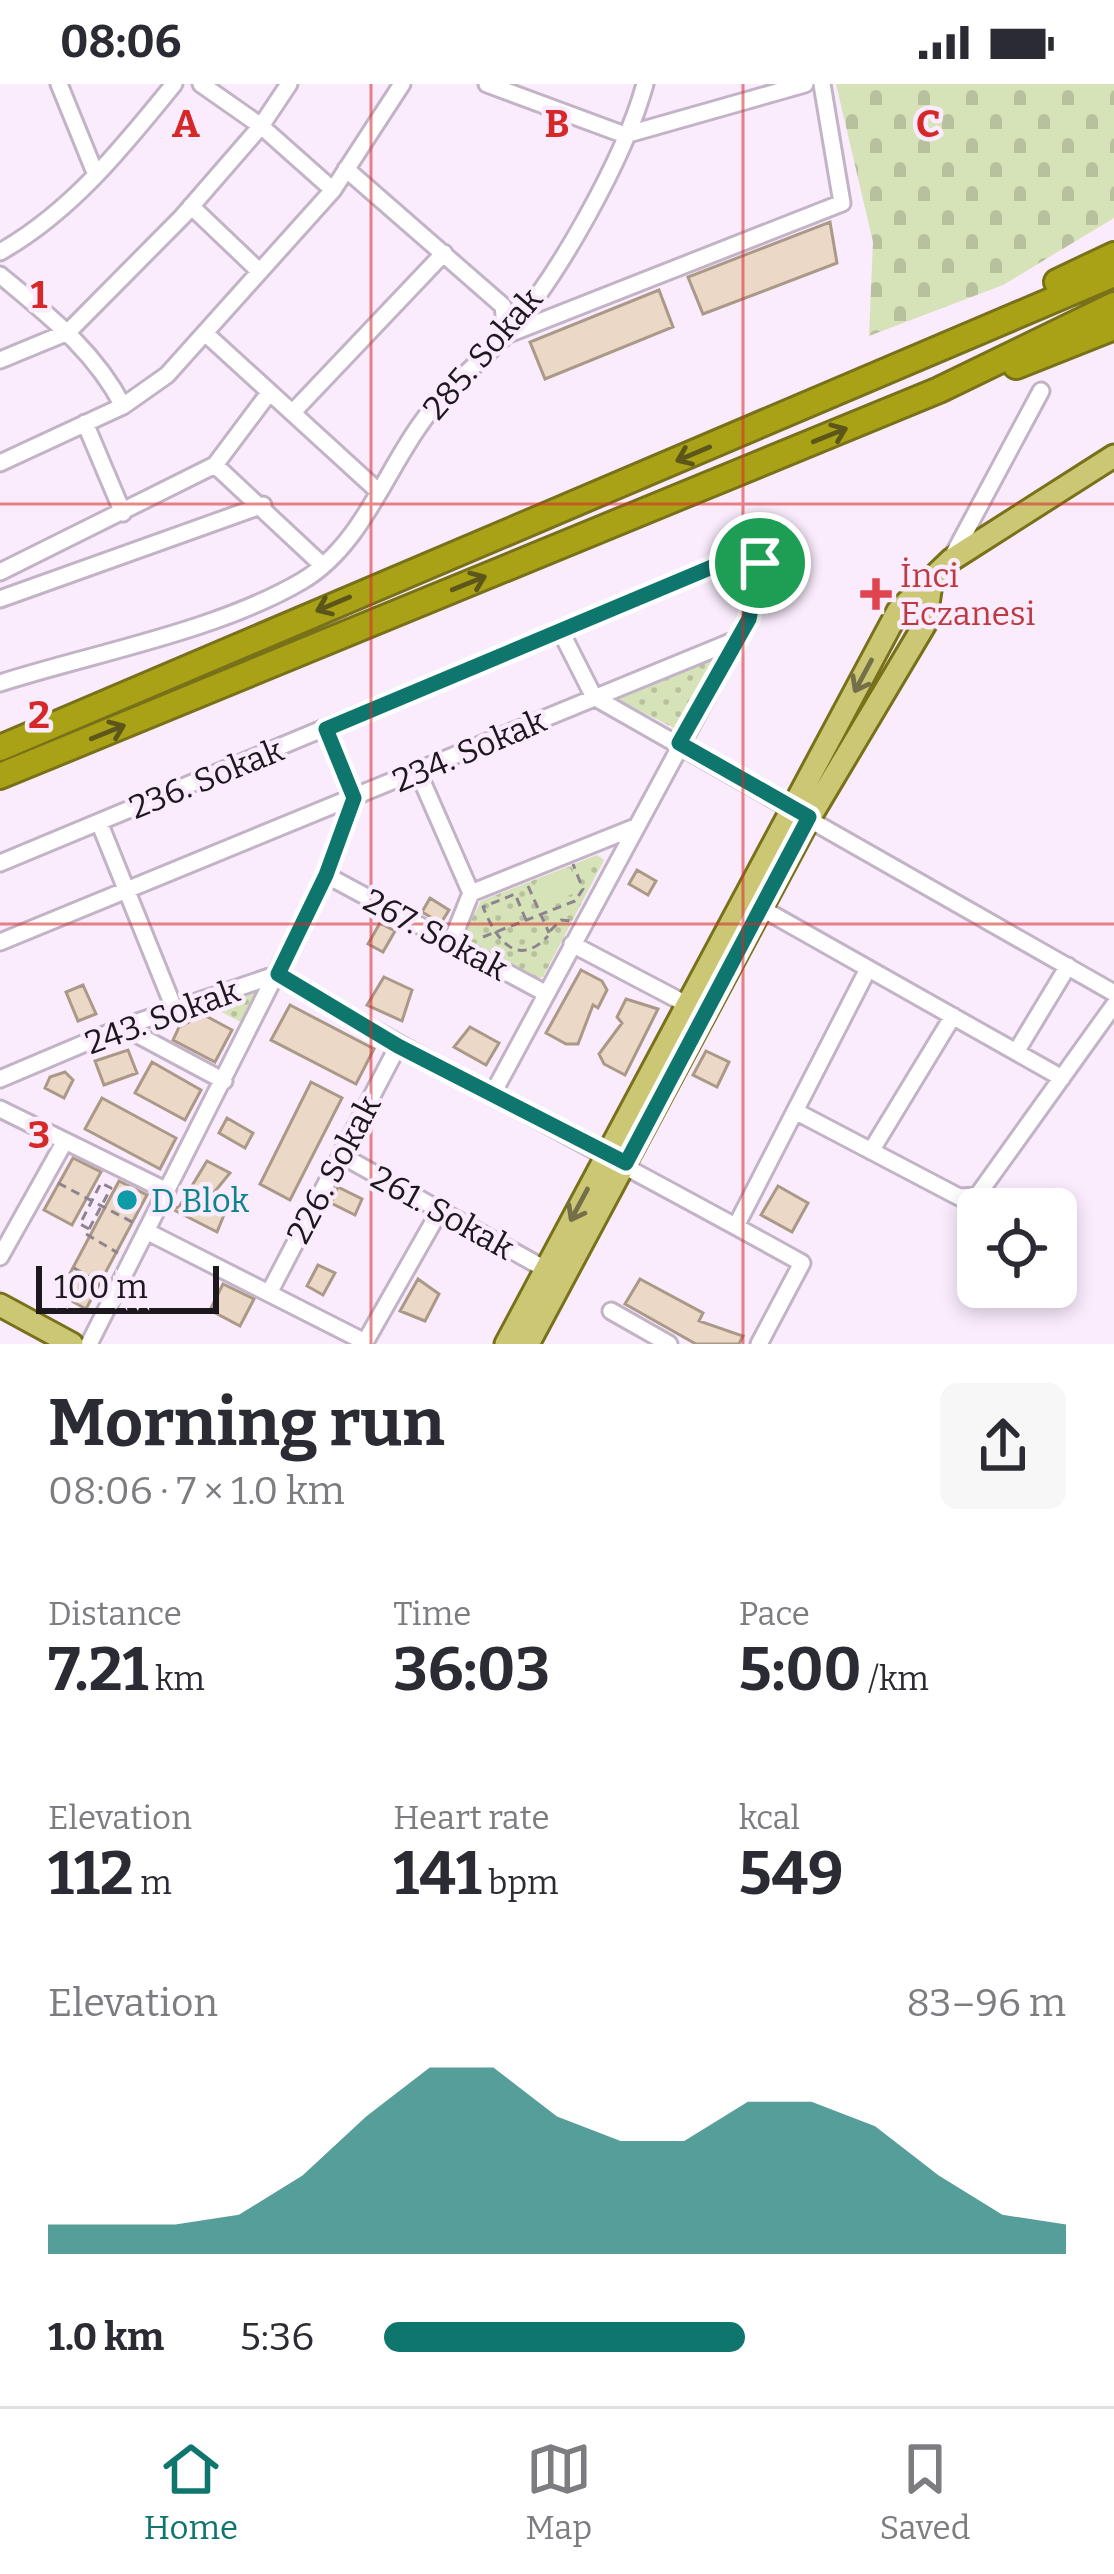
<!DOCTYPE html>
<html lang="en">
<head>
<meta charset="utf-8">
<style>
  body { margin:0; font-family:Bitter,serif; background:#f7f7f7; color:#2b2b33; height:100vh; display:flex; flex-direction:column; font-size:45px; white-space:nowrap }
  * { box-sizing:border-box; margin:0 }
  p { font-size:39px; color:#7c7c81 }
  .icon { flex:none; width:66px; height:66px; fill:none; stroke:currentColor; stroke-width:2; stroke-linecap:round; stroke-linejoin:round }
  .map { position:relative; height:1260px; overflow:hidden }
  .sheet { display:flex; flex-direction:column; background:#fff; flex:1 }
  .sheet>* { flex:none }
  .tools { position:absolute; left:957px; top:1104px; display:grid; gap:24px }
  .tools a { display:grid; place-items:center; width:120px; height:120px; border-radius:18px; background:#fff; box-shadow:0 6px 18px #0003; font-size:60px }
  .scale { position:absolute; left:36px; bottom:30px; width:183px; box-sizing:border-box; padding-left:12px; border:6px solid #1d171e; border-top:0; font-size:33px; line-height:42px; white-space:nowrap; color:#1d171e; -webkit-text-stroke:9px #faecfd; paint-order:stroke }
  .pin { position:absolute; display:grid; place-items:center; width:102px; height:102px; color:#fff; margin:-51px; border:6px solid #fff; border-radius:50%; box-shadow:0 3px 12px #0007 }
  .round { display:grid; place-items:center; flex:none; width:126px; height:126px; border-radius:18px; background:#f7f7f7 }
  .summary { display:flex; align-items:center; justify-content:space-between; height:204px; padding:0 48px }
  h1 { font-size:66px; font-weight:700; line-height:90px }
  .metrics { display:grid; grid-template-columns:repeat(3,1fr); gap:18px; height:204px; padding:12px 48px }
  .metrics div { display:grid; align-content:center }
  .metrics b { font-size:60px; font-weight:700 }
  .metrics small { font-size:33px; font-weight:400 }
  .metrics p { font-size:33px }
  .chart { height:336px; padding:24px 48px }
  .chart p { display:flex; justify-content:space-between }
  .chart svg { width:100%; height:216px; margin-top:12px; fill:#0f766e; opacity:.7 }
  ul { padding:0 48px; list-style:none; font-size:39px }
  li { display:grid; grid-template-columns:192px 144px 1fr; align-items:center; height:90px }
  li i { height:30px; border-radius:15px; background:#0f766e }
  .status { display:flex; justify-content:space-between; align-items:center; height:84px; padding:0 60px; background:#fff; direction:ltr }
  .status svg { height:33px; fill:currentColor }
  .tabs { display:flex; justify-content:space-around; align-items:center; height:168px; border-top:3px solid #e1e1e2; background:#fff; font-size:33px; color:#7c7c81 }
  .tabs a { display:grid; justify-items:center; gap:6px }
  .tabs .selected { color:#0f766e }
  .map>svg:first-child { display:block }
</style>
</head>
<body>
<div class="status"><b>08:06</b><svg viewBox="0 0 49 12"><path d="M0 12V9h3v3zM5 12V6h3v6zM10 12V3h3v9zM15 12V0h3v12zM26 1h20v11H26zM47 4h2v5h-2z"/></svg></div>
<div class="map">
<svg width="1114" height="1260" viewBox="0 0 1114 1260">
  <defs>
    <pattern id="cemetery-stones" width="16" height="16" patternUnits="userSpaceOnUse" patternTransform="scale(3)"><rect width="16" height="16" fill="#d6e2b8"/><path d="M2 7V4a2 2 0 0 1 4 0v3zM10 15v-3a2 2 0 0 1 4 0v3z" fill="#b7c19e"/></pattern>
    <pattern id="park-dots" width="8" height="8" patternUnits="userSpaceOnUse" patternTransform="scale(3)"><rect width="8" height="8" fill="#d6e2b8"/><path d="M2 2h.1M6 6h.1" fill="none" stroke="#b7c19e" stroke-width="1.8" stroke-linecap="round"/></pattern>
  </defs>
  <rect width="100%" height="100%" fill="#faecfd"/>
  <path fill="url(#cemetery-stones)" d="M836,0H1114V134L1003,201L869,252L873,158Z"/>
  <path fill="url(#park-dots)" d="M716,570L676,645L616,615Z
    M597,771L604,776L543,893L533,896L461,856L481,817Z
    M253,904L258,908L246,941L214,924Z"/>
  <path fill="#d6e2b8" d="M570,784L580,807L544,821L535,799Z"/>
  <path fill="#ebd8c6" stroke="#ab9988" stroke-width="3" d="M830,138L837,179L703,230L688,193Z
    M659,206L673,243L545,295L530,258Z
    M637,786L656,797L648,811L629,800Z
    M430,814L449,826L441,839L422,828Z
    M380,839L395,847L383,868L368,860Z
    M581,886L602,897L607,906L598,924L593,921L578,960H566L546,949Z
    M384,893L412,906L402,937L367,921Z
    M83,901L96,930L78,937L66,908Z
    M626,915L658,925L625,991L604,980L599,970L622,939L617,933Z
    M290,921L374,965L356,1000L271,956Z
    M204,931L232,946L215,978L173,956L179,943Z
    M470,943L499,959L486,981L454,963Z
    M128,966L137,989L104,1001L95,977Z
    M706,967L729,978L717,1003L693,991Z
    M152,978L201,1006L185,1036L135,1009Z
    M65,988L73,996L64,1014L45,1004L50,993Z
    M311,998L342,1014L290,1116L260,1100Z
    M102,1014L176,1054L160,1085L85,1045Z
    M227,1034L253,1049L245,1064L219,1049Z
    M73,1074L101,1088L72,1141L44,1126Z
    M207,1077L230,1089L207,1117L226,1126L217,1148L172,1125L179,1123Z
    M119,1097L147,1111L86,1225L59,1210Z
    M778,1102L808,1119L792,1148L761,1131Z
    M338,1103L362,1115L355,1131L331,1119Z
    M318,1181L335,1189L323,1211L307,1202Z
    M418,1195L439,1210L425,1237L400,1227Z
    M640,1195L703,1229L699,1237L743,1252L739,1260H696L625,1220Z
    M223,1200L254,1215L240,1242L210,1226Z"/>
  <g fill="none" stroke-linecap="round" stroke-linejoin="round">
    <g stroke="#c2b3c6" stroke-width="21">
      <path id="minor" d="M59,0L96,91
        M201,0L261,42L333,106
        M487,0L625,51L805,0
        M346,85L503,222L506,251L842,119L822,0
        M191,122L259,187
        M0,168C71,128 123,63 174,0
        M0,191C48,231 94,266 123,322
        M205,249L379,408
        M0,276L68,248L182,133L261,42L289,0
        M293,328L444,169
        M85,339L123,429
        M0,379L123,322L167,291L333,106L402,0
        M215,381L321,480
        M952,473L1041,307
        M0,488L215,381L269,309
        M0,515L263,421
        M560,546L594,613L1114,909
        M0,599C94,569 217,547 302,497C360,463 384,390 422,338C445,305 476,282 504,253C556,198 625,73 645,0
        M418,688L471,809
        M99,738L174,924
        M0,779L743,470L760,479L749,535L492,1011
        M326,791L545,909
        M761,824L1062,994
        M0,858L738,555
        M451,859L471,809L633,744
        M572,860L686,920
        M278,890C449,992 628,1082 802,1179L759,1260
        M123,943L224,997
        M1016,968L1068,882
        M0,995L123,943L278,890
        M0,1025L167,1107
        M795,1027L959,1113L977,1112L1114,921
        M871,1067L953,932
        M341,1071L545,1185
        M736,1142L868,885
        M146,1147L365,1258
        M0,1173L65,1057
        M269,1209L398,962
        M611,1227L669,1260
        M89,1260L326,791L354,714L326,645
        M364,1260L439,1128"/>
    </g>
    <g stroke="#787119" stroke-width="27">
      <path id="major" d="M0,1221L72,1260
        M506,1260L898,527L951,476L1114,372
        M528,1260L810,733L925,540L931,500"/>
    </g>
    <g stroke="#787119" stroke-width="30">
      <path id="highway" d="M1057,198L1114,171
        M1016,282L1114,243
        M0,664L1114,190
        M0,692L939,306L1114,221"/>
    </g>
    <path stroke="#8e8490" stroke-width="3" stroke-dasharray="9 6" stroke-linecap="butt" d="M528,802L549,849
      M526,836L515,810L483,823C495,853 516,886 548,852
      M550,847L561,836L571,837
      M483,853L575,817L583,805L573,780
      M58,1099L134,1139
      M89,1145L80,1140L101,1099L111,1104L89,1145L86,1150L118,1169
      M74,1184L103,1201"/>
    <use href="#minor" stroke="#fff" stroke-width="15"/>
    <use href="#major" stroke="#cbc774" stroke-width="21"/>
    <use href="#highway" stroke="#a9a217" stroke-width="24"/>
  </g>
  <defs><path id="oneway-shaft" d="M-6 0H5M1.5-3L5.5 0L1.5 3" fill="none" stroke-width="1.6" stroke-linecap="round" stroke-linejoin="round" transform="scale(3)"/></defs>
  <g stroke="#5c561b">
    <use href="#oneway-shaft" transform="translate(830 351) rotate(-22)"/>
    <use href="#oneway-shaft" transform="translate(693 370) rotate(157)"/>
    <use href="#oneway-shaft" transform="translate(469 499) rotate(-22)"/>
    <use href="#oneway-shaft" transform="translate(333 520) rotate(157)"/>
    <use href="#oneway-shaft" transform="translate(108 648) rotate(-22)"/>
  </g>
  <g stroke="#746f49">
    <use href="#oneway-shaft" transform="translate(863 592) rotate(118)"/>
    <use href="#oneway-shaft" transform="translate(579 1121) rotate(118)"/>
  </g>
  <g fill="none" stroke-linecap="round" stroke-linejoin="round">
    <g stroke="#fff" stroke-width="24">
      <path id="route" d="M743,470L760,479L749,535L679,659L809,733L626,1079L398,962L278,890L326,791L354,714L326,645Z"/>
    </g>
    <use href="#route" stroke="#0f766e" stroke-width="15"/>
  </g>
  <path fill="none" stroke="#d62828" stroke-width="3" stroke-opacity="0.55" d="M371,0V1260M743,0V1260M0,420H1114M0,840H1114"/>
  <path fill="#e0444e" stroke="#faecfd" stroke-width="4.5" d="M870 492h12v12h12v12h-12v12h-12v-12h-12v-12h12z"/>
  <circle fill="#0f9aa8" stroke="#faecfd" stroke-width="4.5" cx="127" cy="1116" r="12"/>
  <g text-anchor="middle" stroke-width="9" stroke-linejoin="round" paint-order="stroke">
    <g font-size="33" fill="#1d171e" stroke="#faecfd">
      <text transform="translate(482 269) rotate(-49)" y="12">285. Sokak</text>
      <text transform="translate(469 666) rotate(-23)" y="12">234. Sokak</text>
      <text transform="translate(206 694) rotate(-22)" y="12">236. Sokak</text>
      <text transform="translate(436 850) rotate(28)" y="12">267. Sokak</text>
      <text transform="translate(162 932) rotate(-20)" y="12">243. Sokak</text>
      <text transform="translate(333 1085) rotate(-62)" y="12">226. Sokak</text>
      <text transform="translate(443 1128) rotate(29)" y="12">261. Sokak</text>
    </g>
    <g font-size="33" fill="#be3a42" stroke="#faecfd" text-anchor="start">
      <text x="900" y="503">İnci<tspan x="900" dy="38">Eczanesi</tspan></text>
    </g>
    <g font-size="33" fill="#0d838f" stroke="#faecfd" text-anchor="start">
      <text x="151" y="1128">D Blok</text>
    </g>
  </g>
  <g font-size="39" text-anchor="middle" font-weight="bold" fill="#d62828" stroke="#faecfd" stroke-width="9" stroke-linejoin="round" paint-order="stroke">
    <text x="186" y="53">A</text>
    <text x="557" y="53">B</text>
    <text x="928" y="53">C</text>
    <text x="39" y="224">1</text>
    <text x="39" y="644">2</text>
    <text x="39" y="1064">3</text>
  </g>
</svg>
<div class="tools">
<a><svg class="icon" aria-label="locate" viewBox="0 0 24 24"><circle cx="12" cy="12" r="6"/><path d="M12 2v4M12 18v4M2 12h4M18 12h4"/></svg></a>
</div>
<div class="scale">100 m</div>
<div class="pin" style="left:760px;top:479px;background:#1e9e55"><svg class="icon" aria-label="arrive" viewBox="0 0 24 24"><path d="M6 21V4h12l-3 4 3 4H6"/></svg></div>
</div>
<section class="sheet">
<div class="summary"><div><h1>Morning run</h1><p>08:06 · 7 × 1.0 km</p></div><a class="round"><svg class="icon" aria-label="share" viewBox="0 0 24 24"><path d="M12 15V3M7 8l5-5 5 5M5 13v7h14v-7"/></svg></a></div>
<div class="metrics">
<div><p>Distance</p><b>7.21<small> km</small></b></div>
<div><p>Time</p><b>36:03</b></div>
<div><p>Pace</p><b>5:00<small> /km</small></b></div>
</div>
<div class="metrics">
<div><p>Elevation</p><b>112<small> m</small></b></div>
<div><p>Heart rate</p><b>141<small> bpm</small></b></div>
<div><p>kcal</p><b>549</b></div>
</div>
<div class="chart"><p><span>Elevation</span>83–96 m</p>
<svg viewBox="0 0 160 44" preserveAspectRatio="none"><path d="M0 44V38L10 38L20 38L30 36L40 28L50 16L60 6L70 6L80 16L90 21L100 21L110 13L120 13L130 18L140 28L150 36L160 38V44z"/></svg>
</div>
<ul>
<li><b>1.0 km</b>5:36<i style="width:53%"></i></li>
</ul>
</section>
<nav class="tabs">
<a class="selected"><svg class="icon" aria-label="home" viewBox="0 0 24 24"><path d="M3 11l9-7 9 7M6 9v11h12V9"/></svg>Home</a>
<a><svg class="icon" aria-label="map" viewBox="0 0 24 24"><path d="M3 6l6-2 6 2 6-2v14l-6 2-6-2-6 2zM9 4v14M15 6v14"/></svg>Map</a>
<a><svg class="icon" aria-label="saved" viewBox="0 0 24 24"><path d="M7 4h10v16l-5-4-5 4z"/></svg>Saved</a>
</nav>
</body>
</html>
